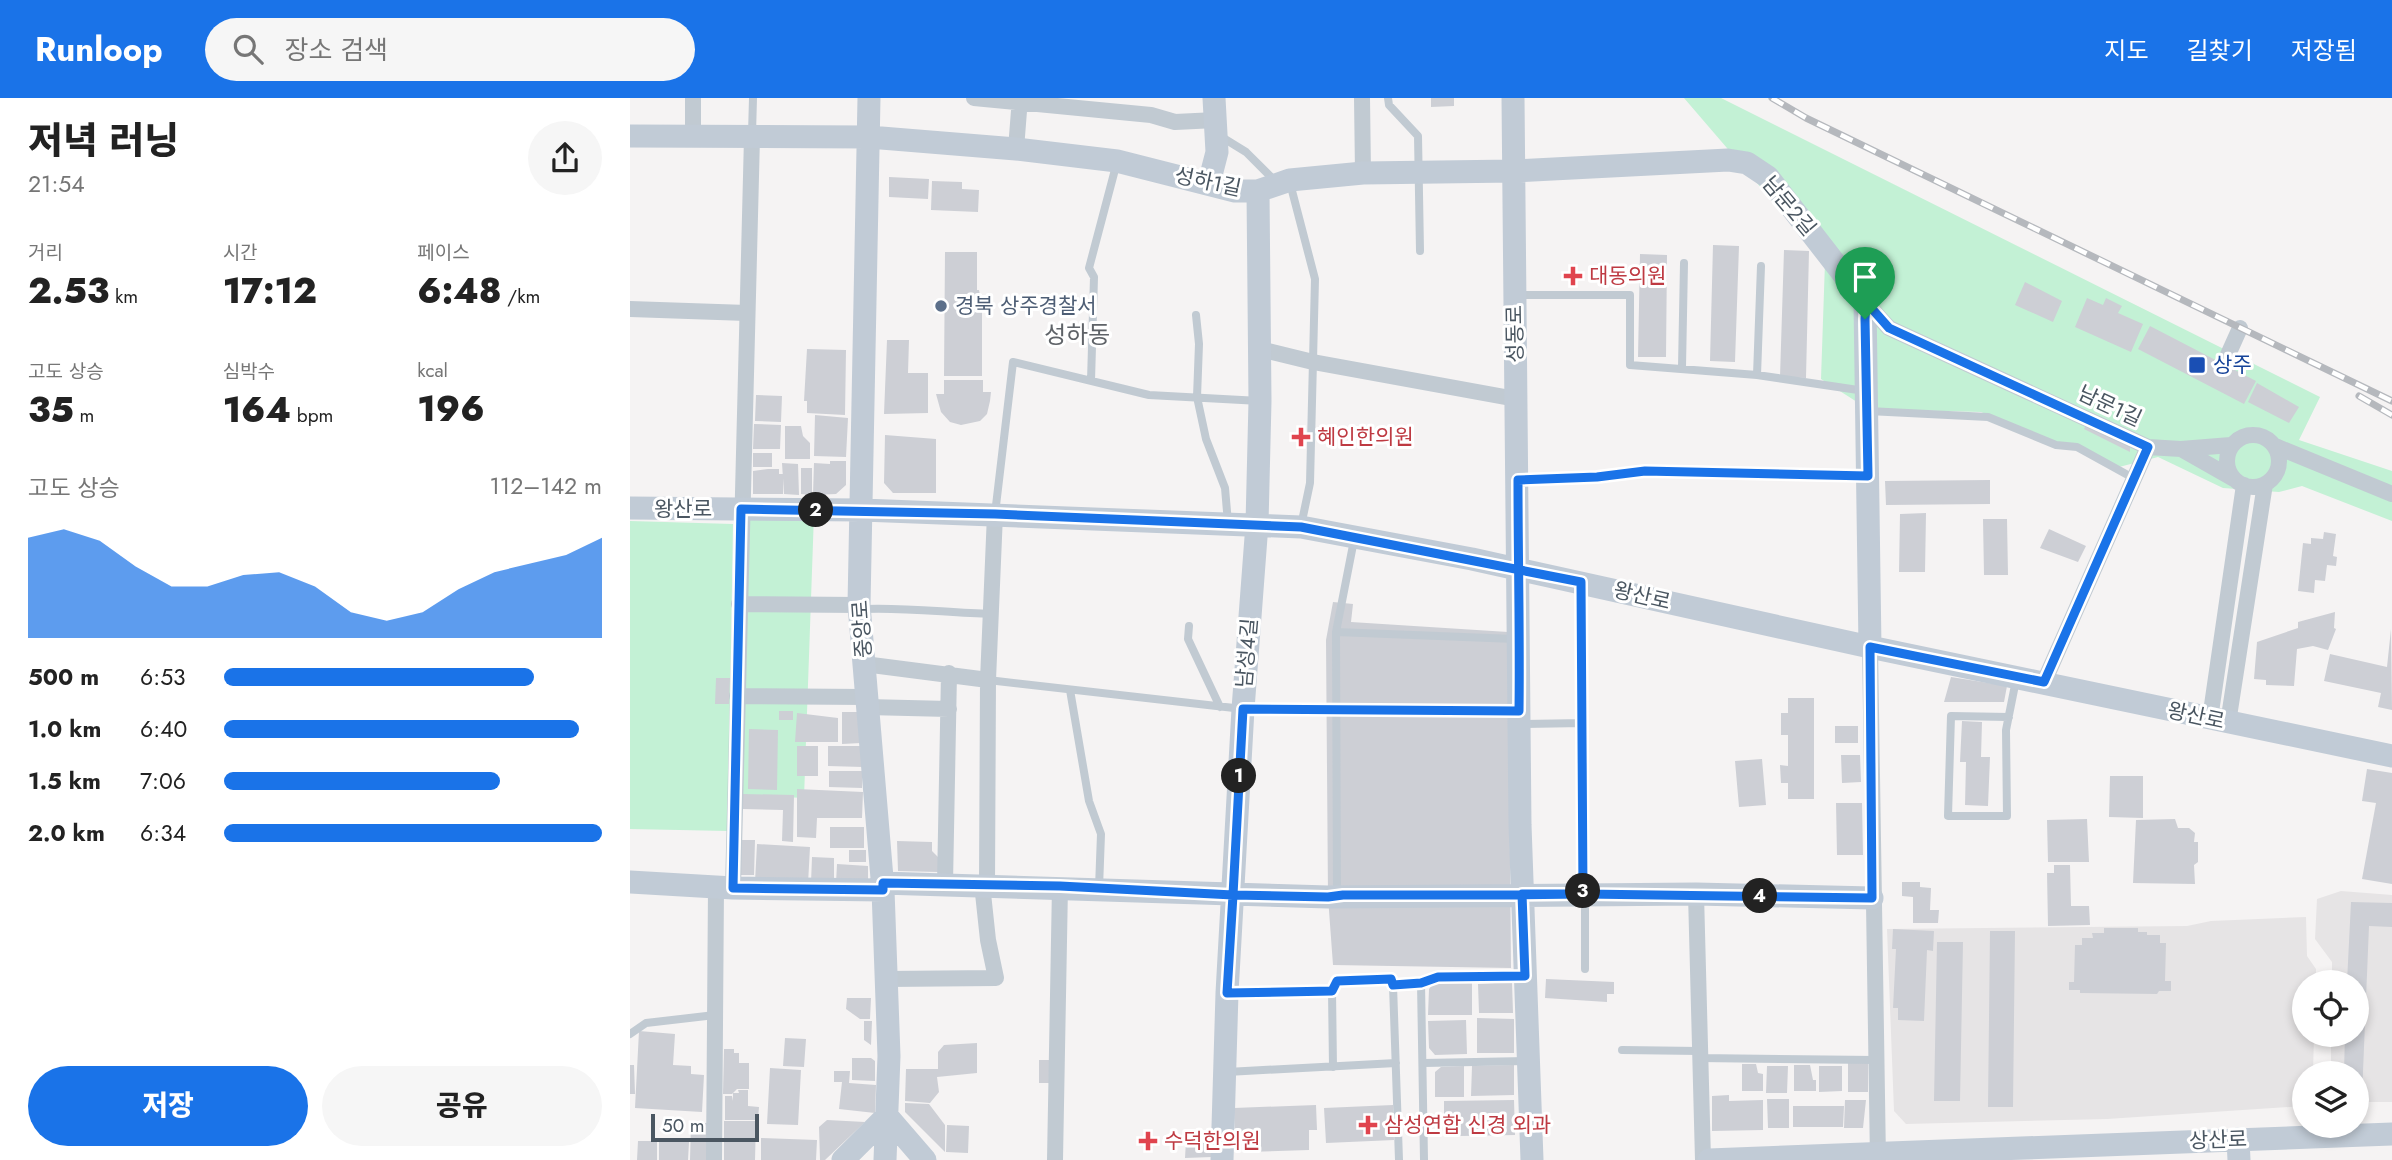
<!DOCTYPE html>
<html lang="ko">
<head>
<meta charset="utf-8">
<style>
  body { margin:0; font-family:Jost,"Noto Sans KR",sans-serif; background:#f6f6f6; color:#222; height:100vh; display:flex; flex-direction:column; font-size:26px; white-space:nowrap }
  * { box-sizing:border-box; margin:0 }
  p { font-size:23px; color:#767676 }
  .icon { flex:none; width:38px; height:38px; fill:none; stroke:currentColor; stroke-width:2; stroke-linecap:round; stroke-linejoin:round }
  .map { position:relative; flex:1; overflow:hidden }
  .panel { display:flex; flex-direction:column; background:#fff; width:630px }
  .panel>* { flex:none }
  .buttons { position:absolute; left:1662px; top:872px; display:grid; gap:14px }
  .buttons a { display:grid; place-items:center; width:77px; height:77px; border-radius:50%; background:#fff; box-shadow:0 4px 10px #0003; font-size:35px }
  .scale { position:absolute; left:21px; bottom:18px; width:108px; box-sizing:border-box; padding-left:7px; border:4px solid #4a5661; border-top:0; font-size:19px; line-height:24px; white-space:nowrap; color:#4a5661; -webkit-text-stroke:5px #fff; paint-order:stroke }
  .pin { position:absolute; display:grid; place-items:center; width:60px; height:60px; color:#fff; margin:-72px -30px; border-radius:50% 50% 50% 0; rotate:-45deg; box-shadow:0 0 7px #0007 }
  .pin .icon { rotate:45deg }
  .km { position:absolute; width:35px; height:35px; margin:-18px; border-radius:50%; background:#222; color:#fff; font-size:19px; line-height:35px; text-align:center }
  .round { display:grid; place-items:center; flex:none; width:74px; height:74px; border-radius:37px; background:#f6f6f6 }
  .head { display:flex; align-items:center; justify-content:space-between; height:119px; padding:0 28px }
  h1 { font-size:38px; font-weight:800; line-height:52px }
  .stats { display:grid; grid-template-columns:repeat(3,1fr); gap:10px; height:119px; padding:7px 28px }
  .stats div { display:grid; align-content:center }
  .stats b { font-size:35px; font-weight:800 }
  .stats small { font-size:19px; font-weight:400 }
  .stats p { font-size:19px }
  .chart { height:196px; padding:14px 28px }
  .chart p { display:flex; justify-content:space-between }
  .chart svg { width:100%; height:126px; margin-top:7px; fill:#1a73e8; opacity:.7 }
  .primary-button { display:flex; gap:14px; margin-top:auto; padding:14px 28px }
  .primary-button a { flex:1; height:80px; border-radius:42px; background:#1a73e8; color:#fff; font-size:28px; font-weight:800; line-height:80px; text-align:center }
  .primary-button a+a { background:#f6f6f6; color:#222 }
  ul { padding:0 28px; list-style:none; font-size:23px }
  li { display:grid; grid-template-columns:112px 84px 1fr; align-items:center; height:52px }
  li i { height:18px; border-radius:9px; background:#1a73e8 }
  header { display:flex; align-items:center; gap:42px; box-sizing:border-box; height:98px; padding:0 35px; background:#1a73e8; color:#fff }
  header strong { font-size:33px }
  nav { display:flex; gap:38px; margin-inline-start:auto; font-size:24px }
  .search { width:490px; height:63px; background:#f6f6f6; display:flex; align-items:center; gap:18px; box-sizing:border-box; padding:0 24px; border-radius:38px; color:#767676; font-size:26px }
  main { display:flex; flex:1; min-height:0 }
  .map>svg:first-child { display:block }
</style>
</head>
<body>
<header>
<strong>Runloop</strong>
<div class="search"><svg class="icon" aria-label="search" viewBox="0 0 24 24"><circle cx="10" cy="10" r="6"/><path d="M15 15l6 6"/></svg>장소 검색</div>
<nav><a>지도</a><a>길찾기</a><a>저장됨</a></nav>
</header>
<main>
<section class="panel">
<div class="head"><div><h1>저녁 러닝</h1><p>21:54</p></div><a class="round"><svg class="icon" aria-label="share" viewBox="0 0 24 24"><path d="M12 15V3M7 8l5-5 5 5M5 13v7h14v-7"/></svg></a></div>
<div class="stats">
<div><p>거리</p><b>2.53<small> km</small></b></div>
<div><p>시간</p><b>17:12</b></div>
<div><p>페이스</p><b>6:48<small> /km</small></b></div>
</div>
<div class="stats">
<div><p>고도 상승</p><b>35<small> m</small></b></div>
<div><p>심박수</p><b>164<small> bpm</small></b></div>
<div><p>kcal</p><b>196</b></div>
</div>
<div class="chart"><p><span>고도 상승</span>112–142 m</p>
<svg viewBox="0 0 160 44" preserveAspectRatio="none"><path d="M0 44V9L10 6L20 10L30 19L40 26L50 26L60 22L70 21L80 26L90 35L100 38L110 35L120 27L130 21L140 18L150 15L160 9V44z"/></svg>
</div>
<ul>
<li><b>500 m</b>6:53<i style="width:82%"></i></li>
<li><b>1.0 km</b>6:40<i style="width:94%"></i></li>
<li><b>1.5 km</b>7:06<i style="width:73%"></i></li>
<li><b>2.0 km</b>6:34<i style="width:100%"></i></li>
</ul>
<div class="primary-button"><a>저장</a><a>공유</a></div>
</section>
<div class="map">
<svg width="1762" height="1062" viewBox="0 0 1762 1062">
  <rect width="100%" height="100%" fill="#f5f3f3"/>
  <path fill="#e6e4e5" d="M1711,793L1762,797V1004H1727V975H1701V936H1727V884H1702V864L1685,841L1687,801Z
    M1676,819L1677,858L1686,871V884H1675V936H1684L1683,975H1675V1008L1477,1021L1276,1026L1264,1013L1257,831L1557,828L1581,823Z"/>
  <path fill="#c3f1d5" d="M1054,0H1091L1690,299L1669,342L1762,373V423L1672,388L1649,394L1593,390L1528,359L1489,369L1351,314L1238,311L1191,281L1195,164Z
    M114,415L184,416L174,700L107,697Z
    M0,423L103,426L98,733L0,731Z"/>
  <path fill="#cdcfd5" d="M801,0H824V8L801,9Z
    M259,79L299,81L298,101L259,99Z
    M302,83L332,84V91L349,92L348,114L301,112Z
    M1083,147L1109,148L1105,264L1080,263Z
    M1154,152L1179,153L1176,280L1150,279Z
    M315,154H347V192H349L352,208V278H314Z
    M1010,156L1037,157L1036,259H1008Z
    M1395,184L1432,203L1423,224L1385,207Z
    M1457,200L1473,207L1476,200L1492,208L1488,215L1513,226L1501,254L1445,229Z
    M1520,228L1626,283L1614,306L1508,251Z
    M257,242H279L278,275H298V315L254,316Z
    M177,251L216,252L215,317L177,315V303H174Z
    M314,282H353V294H361L360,303L357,316L350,323L331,327L320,324L311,314L306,296H314Z
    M1627,285L1669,309L1659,325L1618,304Z
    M126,297L152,298L151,324L125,323Z
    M185,317L218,320L216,359L184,358Z
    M1457,325L1500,345V354L1454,331Z
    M124,326L151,327L150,351H123Z
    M155,328H171L173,338L180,345V361H155Z
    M255,337L306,341V395H263L254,385Z
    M123,355H142V369H123Z
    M200,363H216V387L206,396L183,397L184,365L200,366Z
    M152,365L168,366L169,397L154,396Z
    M171,370H182V397L171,396Z
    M138,371H149V376H153V396H123V373Z
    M1360,382V406L1256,407L1255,383Z
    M1296,415L1295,474H1269L1270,416Z
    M1353,421H1377L1378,477H1354Z
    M1419,431L1456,448L1448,464L1410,450Z
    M1694,434L1706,436L1703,458L1707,459L1706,468L1697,467L1695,483L1685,482L1684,495L1668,493L1673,445L1681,446V440L1693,441Z
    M703,504L723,506L721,524L878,534L881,870L703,867L698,799L696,542Z
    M1705,514L1704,530L1706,531L1698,552L1683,548L1667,551L1664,588L1636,587V582L1624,581L1627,544L1668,530V524Z
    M1761,531L1762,612L1748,609L1751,595L1694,583L1700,556L1757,569Z
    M1321,579L1377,588L1374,604H1314Z
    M86,580H100L99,606H85Z
    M1158,600H1184V701H1158V685H1151L1150,667L1158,668V637H1151V615H1158Z
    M149,613H163V622H149Z
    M212,614H229L231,645L212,646Z
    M167,615L208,620V644H165Z
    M1332,623L1352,624L1351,659H1360L1358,708L1335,707L1336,664H1330Z
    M1205,628H1228V645H1205Z
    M119,631L148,632L147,692L118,691Z
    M167,648H188V678H167Z
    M198,648H232L233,669L198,668Z
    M1211,657H1230L1231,684L1212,685Z
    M1132,661L1136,707L1109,709L1105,663Z
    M1737,671L1762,675V786L1732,781L1746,705L1732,703Z
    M199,673H232V690L199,689Z
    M1480,678H1513V720L1479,719Z
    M167,691L233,694L232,720H187L186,740L167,739Z
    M113,696L164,697L163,744L152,743L153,712L113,711Z
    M1206,705H1232L1233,757H1207Z
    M1457,721L1459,764H1418L1417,722Z
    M1545,721L1548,730H1559L1565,735L1564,744H1568V764L1564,767L1565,786L1503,785L1506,722Z
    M200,729H234V750H200Z
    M106,742H125L124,777H110Z
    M267,743L302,744V753L308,759V774L268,773Z
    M127,746L180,749L178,786L125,784Z
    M219,752H236V764H219Z
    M182,759L204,760V785H181Z
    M207,766L238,768V786L206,785Z
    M1424,767H1440L1441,808H1459L1460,827L1418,828L1417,775H1424Z
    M1272,784H1290V789L1301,790L1300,812H1309L1308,825H1283V799L1272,798Z
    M1721,804L1762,805V829L1739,828L1732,998L1727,997V975H1714L1715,936H1727V884H1717Z
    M1474,830H1508V834H1517V837H1530V845H1536L1535,883H1541V893H1529L1527,896L1450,895V892H1439V884H1444L1445,847H1452V840H1463L1462,835H1474Z
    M1263,831L1304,833L1303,853L1297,852L1294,923L1268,922V910H1263L1266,851H1262Z
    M1360,833H1385L1383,1009H1358Z
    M1307,844H1333L1330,1003H1304Z
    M916,881L984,884V896H977V904L915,900Z
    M805,884H842V917H798L799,891Z
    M882,884L883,915H849L848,886Z
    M217,900H241L240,921H230L216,911Z
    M847,920L884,921V955H847Z
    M836,922L837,956L805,957L799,950L798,923Z
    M234,923H242L241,947L234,942Z
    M9,933L45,936L43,967L61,968V976L74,977L72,1014L5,1010Z
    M155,940L176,941L174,969L153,968Z
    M347,945V975L307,979L309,994L300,1005L275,1003L276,971H308V954L314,947Z
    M94,951H104V955H109V965H119V991H107L102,996H93Z
    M222,960H241L245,963V983L222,982Z
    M409,962H422V985H409Z
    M1218,965H1238V994H1218Z
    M1112,966H1126L1128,975L1133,976V993H1112Z
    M0,967H4L5,996H0Z
    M884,967V997L841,998L842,968Z
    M1164,967H1180L1183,982H1186V993H1164Z
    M834,968V999H805V974L811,969Z
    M1137,968H1158L1157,995H1136Z
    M1189,968H1212V993L1189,994Z
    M140,970L171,972L168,1027L137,1026Z
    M204,973H220L219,985L246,987L245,1015L209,1011L212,984H204Z
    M108,992H118V1008L129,1009L128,1022H95V998H102L103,1003V995H109Z
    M1099,997V1003L1133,1002V1032L1082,1033V998Z
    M1137,1001H1159V1030H1138Z
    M884,1002L885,1037L830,1038V1022H814V1003Z
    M1215,1002H1236L1233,1030H1214Z
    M275,1005L299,1006L315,1027V1054L275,1014Z
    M686,1007L687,1032H679V1052L615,1054L614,1037H605L604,1010Z
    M763,1007L764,1042L696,1045L694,1010Z
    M1163,1008H1214L1213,1029H1163Z
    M197,1022L235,1024L195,1062H190L189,1029Z
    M94,1023H126L125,1062H94Z
    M61,1025H81V1062H60Z
    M317,1027L339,1028L338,1055L316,1054Z
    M131,1040L187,1042L186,1062H131Z
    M8,1043H27V1062H7Z
    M29,1043L59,1044L58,1062H29Z
    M556,1043L582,1045V1059L555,1060Z"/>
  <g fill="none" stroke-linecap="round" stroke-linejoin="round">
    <path stroke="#c1cad2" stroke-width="8" d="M758,0L759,7L788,38L790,153
      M122,36L123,0
      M590,38L616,54L645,83
      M660,85L685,181L680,385L671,428
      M888,197H1000V267L1127,277L1235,293
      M566,217L569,246L567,299L576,341L595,390L598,425
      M1052,269L1054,165
      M1127,277L1131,168
      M461,283L464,179L459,170L487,64
      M1238,313L1358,319L1426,347L1447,349L1505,381
      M889,382L967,379L1015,373L1235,378
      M365,416L383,264L519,297L630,303
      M951,487L953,796
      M233,511C276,509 318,515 361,516
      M559,528L558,541L590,609
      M706,534L885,541
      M358,582L613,611L888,613
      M440,592L459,703L471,736L469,790
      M1379,619L1321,618L1318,718H1377L1376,632L1386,582
      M892,626L953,625
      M707,795L706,534L724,442
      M955,799V871
      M791,885L809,879L892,878
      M702,893L703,969
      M601,895L702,893L707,883L760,881L763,887
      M0,936L16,925L85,917
      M992,952L1069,953
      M1069,960L1245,962
      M794,965L896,963
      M597,974L766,965
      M769,1062L763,887L791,885L794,1062"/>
    <path stroke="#c1cad2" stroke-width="16" d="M63,0V38
      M344,0L521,17L545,24L586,22
      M732,0L733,75
      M386,51L390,0
      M1235,204L1259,230L1518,349L1414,584
      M0,211L117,215
      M630,251L683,264L886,301
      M1597,259L1610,230
      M1597 363a26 26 0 1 1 52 0a26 26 0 1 1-52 0Z
      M1645,348L1762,396
      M1518,349L1551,351L1601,347
      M1553,352L1604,381
      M109,506L229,507
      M1240,549L1248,1062
      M234,566L358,582
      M107,598L236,599
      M237,609L319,611
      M1580,621L1614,387
      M1598,625L1635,386
      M315,786L319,575
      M357,787L358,582L365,416
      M103,790L122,39
      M1066,796L1073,1062
      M257,881L366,880L358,842L352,786
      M84,1062L86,789
      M425,1062L430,788"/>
    <path stroke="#c1cbd6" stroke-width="23" d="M239,0L229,507L253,792L259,958L255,1062
      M883,0L890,727L902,1062
      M0,38L239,39L386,51L487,63L605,93H628L660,82L733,75L884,73L1098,62L1117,65L1138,79L1235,204L1240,549
      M579,85L587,54L584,0
      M0,410L232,412L671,429L842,461L1240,549L1762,658
      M0,784L103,790L253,792
      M252,785L698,799L1066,796L1242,800
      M1608,1041L1609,1062
      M213,1062L257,1018L295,1062
      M592,1062L597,895L613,611L627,426L630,303L628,93
      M1079,1062L1762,1036"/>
    <g stroke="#b5b8bd" stroke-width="7">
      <path id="rail" d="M1142,0L1176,20L1762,303
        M1729,298L1762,317"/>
    </g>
    <use href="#rail" stroke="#fff" stroke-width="4.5" stroke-dasharray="13" stroke-linecap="butt"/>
  </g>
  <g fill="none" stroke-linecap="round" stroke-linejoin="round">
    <g stroke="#fff" stroke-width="14">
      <path id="route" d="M1235,221L1238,378L1015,373L967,379L888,382C888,459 890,536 889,613L613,611L603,797L430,788L253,785V792L103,790L111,411L365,416L671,429L951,484L953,796H892L895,878L808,879L791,885L763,887L761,881L707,883L702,893L597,895L603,797L698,799L713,797H881L953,796H955L1242,800L1240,549L1414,584L1518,349L1259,230L1236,204L1235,221"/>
    </g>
    <use href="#route" stroke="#1a73e8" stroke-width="9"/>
  </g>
  <g fill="#e0444e" stroke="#fff" stroke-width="2.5">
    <path d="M939.5 167.5h7v7h7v7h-7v7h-7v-7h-7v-7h7z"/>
    <path d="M667.5 328.5h7v7h7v7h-7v7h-7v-7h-7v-7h7z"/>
    <path d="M734.5 1016.5h7v7h7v7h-7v7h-7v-7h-7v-7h7z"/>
    <path d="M514.5 1032.5h7v7h7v7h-7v7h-7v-7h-7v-7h7z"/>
  </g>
  <circle fill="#5c6f8a" stroke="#fff" stroke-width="2.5" cx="311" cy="208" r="7"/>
  <rect fill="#1a4fb4" stroke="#fff" stroke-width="2.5" x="1558" y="258" width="18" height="18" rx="3.5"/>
  <g text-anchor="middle" stroke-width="6" stroke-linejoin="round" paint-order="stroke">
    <g font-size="21" fill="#4a5661" stroke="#fff">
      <text transform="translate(578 84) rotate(12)" y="7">성하1길</text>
      <text transform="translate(1159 108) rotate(50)" y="7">남문2길</text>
      <text transform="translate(885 236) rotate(-91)" y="7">성동로</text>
      <text transform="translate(1480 308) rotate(25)" y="7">남문1길</text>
      <text x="53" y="418">왕산로</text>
      <text transform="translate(1012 498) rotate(13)" y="7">왕산로</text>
      <text transform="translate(232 531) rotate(-94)" y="7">중앙로</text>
      <text transform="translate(617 555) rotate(-85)" y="7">남성4길</text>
      <text transform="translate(1566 618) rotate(12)" y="7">왕산로</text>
      <text transform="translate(1588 1042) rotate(-2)" y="7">상산로</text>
    </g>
    <g font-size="21" fill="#be3a42" stroke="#fff" text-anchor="start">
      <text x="959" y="185">대동의원</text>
      <text x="687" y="346">혜인한의원</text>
      <text x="754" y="1034">삼성연합 신경 외과</text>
      <text x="534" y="1050">수덕한의원</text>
    </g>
    <g font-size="21" fill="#4e5e75" stroke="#fff" text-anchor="start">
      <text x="325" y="215">경북 상주경찰서</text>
    </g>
    <g font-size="21" fill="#164399" stroke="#fff" text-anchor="start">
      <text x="1583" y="274">상주</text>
    </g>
    <g font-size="24" fill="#5f6368" stroke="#fff">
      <text x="447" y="245">성하동</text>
    </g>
  </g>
</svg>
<div class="buttons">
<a><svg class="icon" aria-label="locate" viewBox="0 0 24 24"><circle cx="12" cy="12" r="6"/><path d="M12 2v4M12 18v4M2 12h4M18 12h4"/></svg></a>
<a><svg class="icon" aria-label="layers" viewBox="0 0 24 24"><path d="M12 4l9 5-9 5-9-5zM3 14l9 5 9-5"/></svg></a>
</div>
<div class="scale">50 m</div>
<div class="pin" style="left:1235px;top:221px;background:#1e9e55"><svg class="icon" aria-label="arrive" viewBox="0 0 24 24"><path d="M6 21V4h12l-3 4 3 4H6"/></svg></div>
<b class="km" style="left:609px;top:678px">1</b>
<b class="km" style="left:186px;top:412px">2</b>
<b class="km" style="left:953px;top:793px">3</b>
<b class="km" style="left:1130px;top:798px">4</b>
</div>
</main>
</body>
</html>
